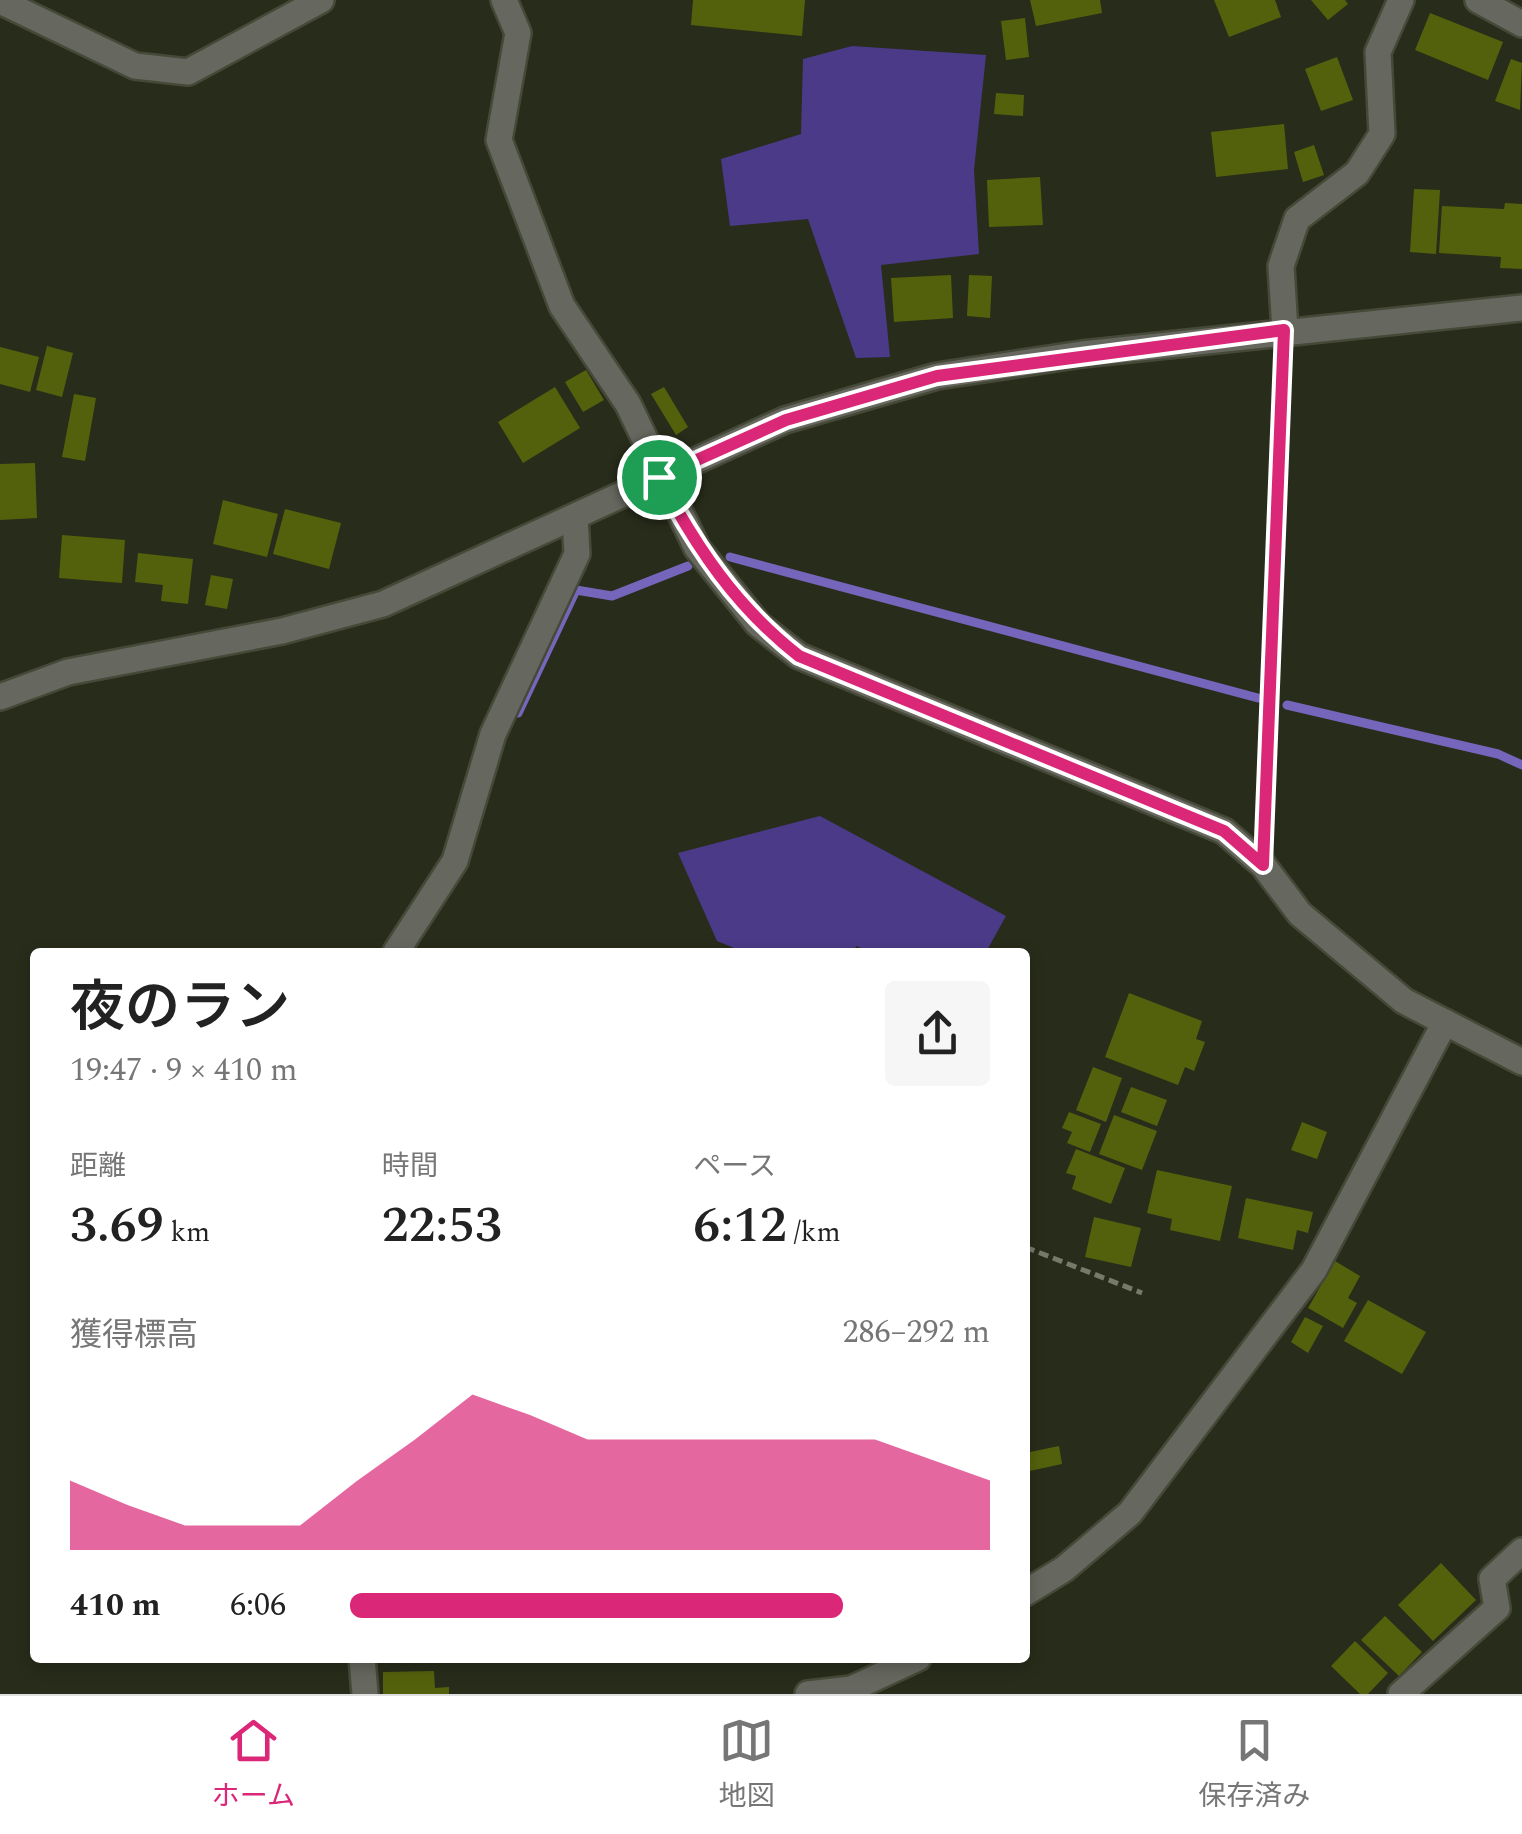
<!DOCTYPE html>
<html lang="ja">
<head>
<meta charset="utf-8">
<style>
  body { margin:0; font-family:Spectral,"Noto Sans JP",serif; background:#f6f6f6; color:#222; height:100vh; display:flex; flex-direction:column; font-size:38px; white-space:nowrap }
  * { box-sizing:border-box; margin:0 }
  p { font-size:32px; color:#767676 }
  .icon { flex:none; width:55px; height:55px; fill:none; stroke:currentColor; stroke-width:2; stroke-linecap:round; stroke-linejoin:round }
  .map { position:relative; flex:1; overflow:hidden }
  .panel { position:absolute; left:30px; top:948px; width:1000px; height:715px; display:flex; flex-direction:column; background:#fff; border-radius:10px; box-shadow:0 5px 15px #0003 }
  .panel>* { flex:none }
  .pin { position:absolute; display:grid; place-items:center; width:85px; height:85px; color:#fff; margin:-42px; border:5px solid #fff; border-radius:50%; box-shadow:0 2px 10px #0007 }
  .round { display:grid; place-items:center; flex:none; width:105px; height:105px; border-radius:10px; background:#f6f6f6 }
  .head { display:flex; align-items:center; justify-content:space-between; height:170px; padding:0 40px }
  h1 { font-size:55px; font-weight:600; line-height:75px }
  .stats { display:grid; grid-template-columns:repeat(3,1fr); gap:15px; height:170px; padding:10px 40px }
  .stats div { display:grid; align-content:center }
  .stats b { font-size:50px; font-weight:600 }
  .stats small { font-size:28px; font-weight:400 }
  .stats p { font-size:28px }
  .chart { height:280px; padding:20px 40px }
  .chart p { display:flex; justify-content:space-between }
  .chart svg { width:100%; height:180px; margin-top:10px; fill:#db2777; opacity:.7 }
  ul { padding:0 40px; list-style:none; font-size:32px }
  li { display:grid; grid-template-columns:160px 120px 1fr; align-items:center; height:75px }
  li i { height:25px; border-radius:12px; background:#db2777 }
  .tab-bar { display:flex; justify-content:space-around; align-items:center; height:140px; border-top:2px solid #e0e0e0; background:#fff; font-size:28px; color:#767676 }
  .tab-bar a { display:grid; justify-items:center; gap:5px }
  .tab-bar .current { color:#db2777 }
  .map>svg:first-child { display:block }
</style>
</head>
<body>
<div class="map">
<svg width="1522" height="1694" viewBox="0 0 1522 1694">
  <rect width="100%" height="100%" fill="#282c1a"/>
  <path fill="#4b3a88" d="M852,46L986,55L974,170L979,254L881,265L890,357L856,358L808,219L730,226L721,159L801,134L803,59Z
    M820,816L1006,916L986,952H868L857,946L851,952H744L717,941L678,853Z"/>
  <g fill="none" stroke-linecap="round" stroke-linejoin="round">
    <path stroke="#7566bb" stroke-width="9" d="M730,557L1258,698
      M1287,705L1498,754L1522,765
      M518,713L576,590L612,596L688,566"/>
  </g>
  <path fill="#54610c" d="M693,0H805L802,36L691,25Z
    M1030,0H1100L1102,13L1036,26Z
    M1214,0H1275L1281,17L1229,37Z
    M1311,0H1345L1348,4L1328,20Z
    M1430,13L1503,42L1488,80L1415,50Z
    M1025,18L1029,57L1006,60L1001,21Z
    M1337,57L1353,100L1321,111L1305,69Z
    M1511,59L1522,63L1520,110L1495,101Z
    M996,93L1024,95L1023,116L994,114Z
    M1284,124L1288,169L1216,177L1211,132Z
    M1314,145L1324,175L1303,182L1294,152Z
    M1040,177L1043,225L989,227L987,180Z
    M1414,189L1440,190L1436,254L1410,252Z
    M1505,203L1522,204V269L1500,268L1501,257L1439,253L1442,206L1504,209Z
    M951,275L953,318L894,322L891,278Z
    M969,275L992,276L990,318L967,316Z
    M47,346L73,353L62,397L36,390Z
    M0,347L39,357L30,392L0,384Z
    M586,370L604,400L583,412L565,382Z
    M555,387L580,428L523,463L498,422Z
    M664,387L688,427L676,435L651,394Z
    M74,394L96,398L85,461L62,457Z
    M35,463L37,518L0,520V464Z
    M223,500L278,514L267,557L213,544Z
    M285,509L341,523L329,569L273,554Z
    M62,535L125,540L122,583L59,578Z
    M138,553L193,559L188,604L161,601L163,585L135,582Z
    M211,575L233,579L227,609L205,605Z
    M1129,993L1202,1021L1196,1039L1205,1042L1194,1071L1185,1067L1178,1085L1105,1057Z
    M1093,1067L1122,1078L1106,1122L1076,1110Z
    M1131,1087L1167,1100L1157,1126L1121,1112Z
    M1069,1112L1101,1124L1090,1152L1067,1143L1072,1132L1062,1128Z
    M1114,1115L1157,1131L1142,1170L1099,1154Z
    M1302,1122L1327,1132L1317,1159L1291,1150Z
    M1076,1149L1125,1168L1111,1204L1072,1189L1076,1176L1066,1173Z
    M1157,1170L1232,1186L1220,1241L1170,1230L1172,1219L1147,1213Z
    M1246,1198L1313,1212L1308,1233L1297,1230L1293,1250L1238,1238Z
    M1094,1217L1141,1228L1131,1267L1085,1257Z
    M1335,1261L1360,1276L1348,1298L1357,1303L1343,1328L1308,1308Z
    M1368,1300L1426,1332L1402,1374L1344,1341Z
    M1305,1317L1323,1326L1308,1353L1291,1342Z
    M1059,1446L1062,1464L1025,1472V1453Z
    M1441,1563L1476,1600L1433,1641L1398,1605Z
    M1385,1616L1422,1652L1399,1676L1361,1640Z
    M1355,1641L1388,1673L1368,1694H1360L1331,1666Z
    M434,1671L435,1688L449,1687V1694H383V1672Z"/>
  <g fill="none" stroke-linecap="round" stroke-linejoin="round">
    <g stroke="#464938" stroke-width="30">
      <path id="minor" d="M504,0L518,33L499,140L562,306L628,404L697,548L758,624L799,656L1224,831L1263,865L1300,914L1404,1001L1522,1062
        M1478,0L1522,24
        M0,1L135,66L188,72L321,0
        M1285,331L1281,266L1297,219L1357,173L1382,134L1378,52L1401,0
        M0,697L68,672L282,631L383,604L785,420L937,376L1082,354L1522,308
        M396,952L455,861L493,734L577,554L575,517
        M1025,1593L1064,1569L1130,1513L1314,1270L1445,1022
        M362,1658L365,1694
        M808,1694L851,1689L918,1658
        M1401,1694L1497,1608L1492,1579L1522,1551"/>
    </g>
    <path stroke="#767a6a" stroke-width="5" stroke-dasharray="10 5" stroke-linecap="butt" d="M1264,827L1283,358
      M1025,1247L1142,1293"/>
    <use href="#minor" stroke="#66685f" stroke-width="25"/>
  </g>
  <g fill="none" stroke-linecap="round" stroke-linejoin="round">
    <g stroke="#fff" stroke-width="20">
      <path id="route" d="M1284,330L1263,865L1224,831L799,656C736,607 696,547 659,477L786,420L937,376Z"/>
    </g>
    <use href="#route" stroke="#db2777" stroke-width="12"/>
  </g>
</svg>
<div class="pin" style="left:659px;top:477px;background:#1e9e55"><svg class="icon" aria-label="arrive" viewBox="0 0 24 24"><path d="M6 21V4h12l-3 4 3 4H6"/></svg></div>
<section class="panel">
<div class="head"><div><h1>夜のラン</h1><p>19:47 · 9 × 410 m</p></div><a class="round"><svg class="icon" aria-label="share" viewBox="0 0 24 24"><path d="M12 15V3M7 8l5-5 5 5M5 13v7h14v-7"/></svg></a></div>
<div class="stats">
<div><p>距離</p><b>3.69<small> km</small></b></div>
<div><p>時間</p><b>22:53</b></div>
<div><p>ペース</p><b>6:12<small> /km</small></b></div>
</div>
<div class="chart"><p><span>獲得標高</span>286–292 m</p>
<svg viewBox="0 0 160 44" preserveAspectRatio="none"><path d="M0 44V27L10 33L20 38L30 38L40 38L50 27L60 17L70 6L80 11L90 17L100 17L110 17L120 17L130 17L140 17L150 22L160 27V44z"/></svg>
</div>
<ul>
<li><b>410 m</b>6:06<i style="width:77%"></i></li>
</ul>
</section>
</div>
<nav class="tab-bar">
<a class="current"><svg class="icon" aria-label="home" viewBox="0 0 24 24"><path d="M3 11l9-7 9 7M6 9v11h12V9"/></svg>ホーム</a>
<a><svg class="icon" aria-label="map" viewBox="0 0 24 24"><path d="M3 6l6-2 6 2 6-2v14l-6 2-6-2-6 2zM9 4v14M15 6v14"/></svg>地図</a>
<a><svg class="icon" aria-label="saved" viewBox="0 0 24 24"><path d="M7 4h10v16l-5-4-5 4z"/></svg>保存済み</a>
</nav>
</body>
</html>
